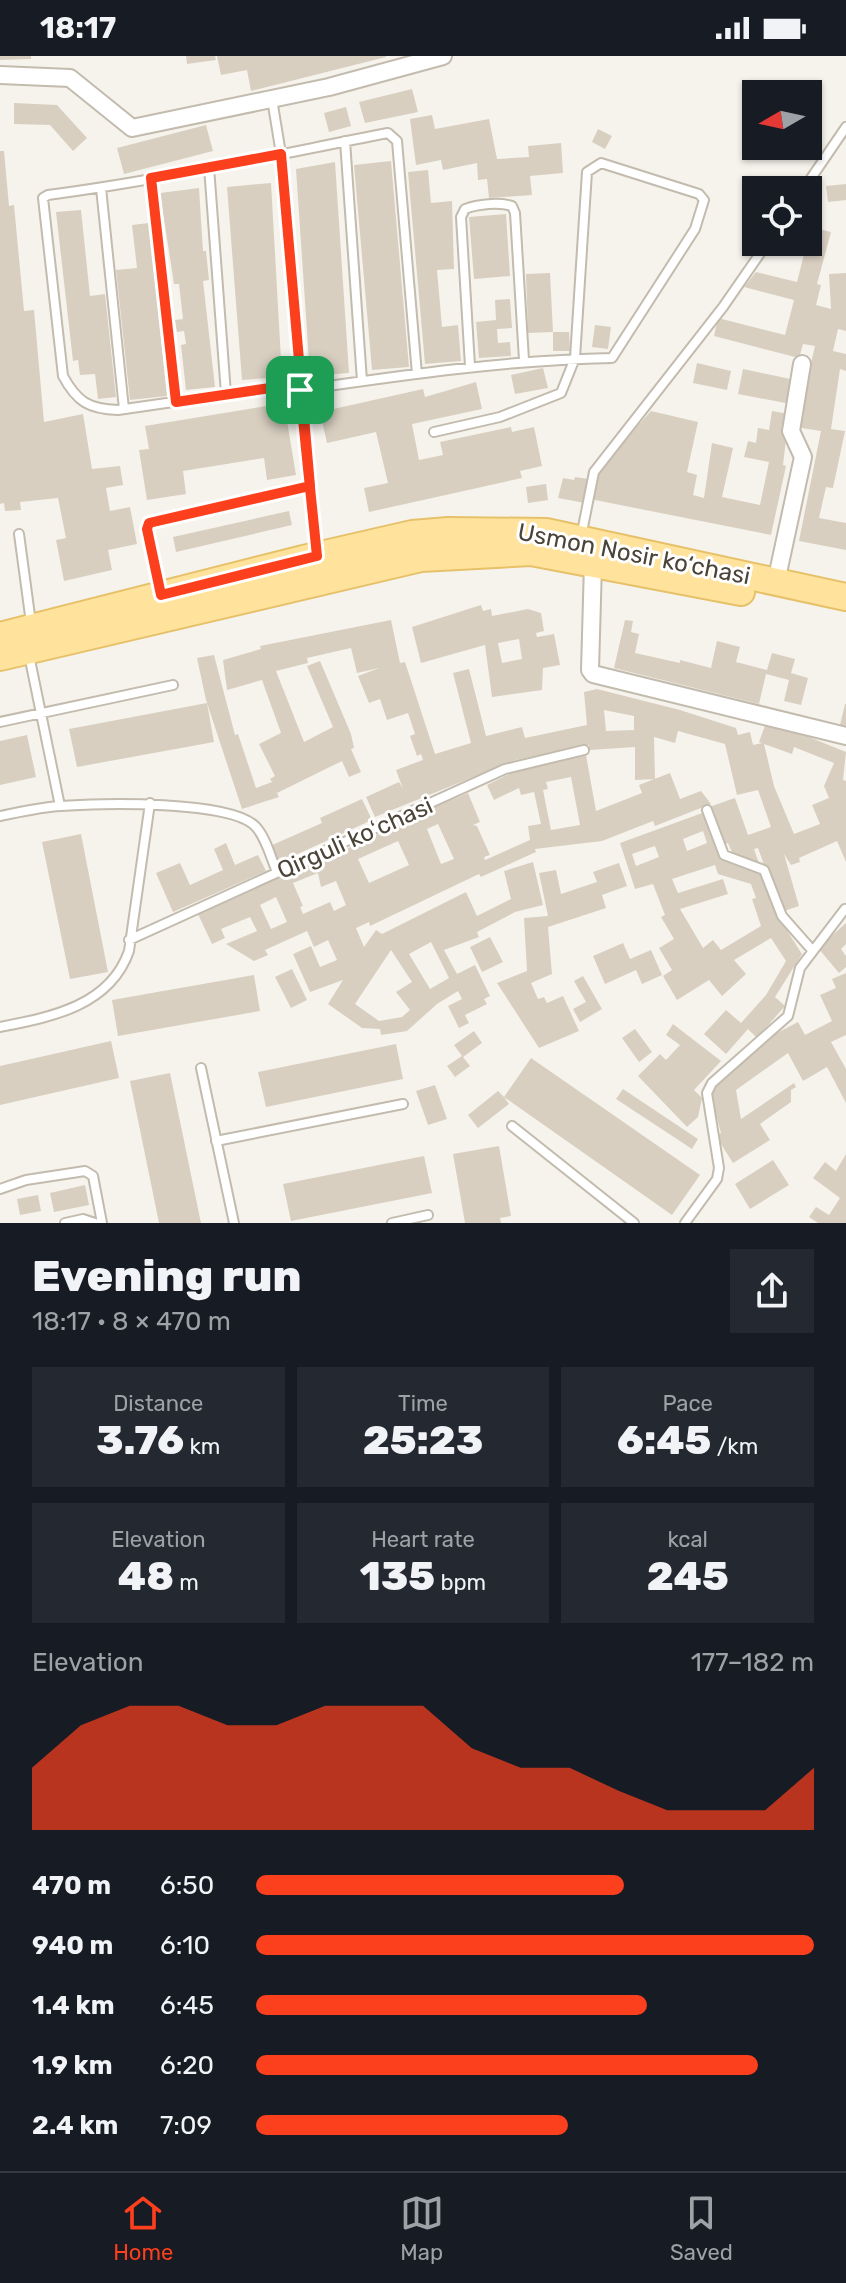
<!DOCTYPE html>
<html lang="en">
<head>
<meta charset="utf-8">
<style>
  body { margin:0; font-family:Rubik,sans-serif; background:#242831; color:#f1f3f6; height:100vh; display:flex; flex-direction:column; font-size:30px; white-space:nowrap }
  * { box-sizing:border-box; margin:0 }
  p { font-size:26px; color:#9ea1a6 }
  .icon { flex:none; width:44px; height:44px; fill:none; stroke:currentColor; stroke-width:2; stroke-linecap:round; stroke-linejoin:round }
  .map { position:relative; height:1167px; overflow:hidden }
  .side { display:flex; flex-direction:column; background:#171b24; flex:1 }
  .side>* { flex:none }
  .needle { width:52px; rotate:261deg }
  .fabs { position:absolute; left:742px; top:24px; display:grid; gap:16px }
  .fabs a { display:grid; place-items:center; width:80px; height:80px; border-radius:0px; background:#171b24; box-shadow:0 2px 6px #0004; font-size:40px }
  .pin { position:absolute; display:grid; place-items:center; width:68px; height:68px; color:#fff; margin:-34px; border-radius:16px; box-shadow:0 4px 12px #0006 }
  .round { display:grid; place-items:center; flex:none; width:84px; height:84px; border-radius:0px; background:#242831 }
  .headline { display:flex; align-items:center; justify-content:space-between; height:136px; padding:0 32px }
  h1 { font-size:44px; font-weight:800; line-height:60px }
  .figures { display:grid; grid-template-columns:repeat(3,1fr); gap:12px; height:136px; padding:8px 32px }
  .figures div { display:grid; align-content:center; border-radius:0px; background:#242831; text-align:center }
  .figures b { font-size:40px; font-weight:800 }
  .figures small { font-size:22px; font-weight:400 }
  .figures p { font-size:22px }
  .chart { height:224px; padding:16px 32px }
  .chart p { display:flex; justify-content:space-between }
  .chart svg { width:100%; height:144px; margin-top:8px; fill:#fc3f1d; opacity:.7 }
  ul { padding:0 32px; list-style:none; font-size:26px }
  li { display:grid; grid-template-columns:128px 96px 1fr; align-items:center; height:60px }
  li i { height:20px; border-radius:10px; background:#fc3f1d }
  .status { display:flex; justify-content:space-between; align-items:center; height:56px; padding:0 40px; background:#171b24; direction:ltr }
  .status svg { height:22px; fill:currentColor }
  .dock { display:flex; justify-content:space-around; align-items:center; height:112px; border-top:2px solid #363941; background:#171b24; font-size:22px; color:#9ea1a6 }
  .dock a { display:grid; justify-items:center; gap:4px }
  .dock .on { color:#fc3f1d }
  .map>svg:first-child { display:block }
</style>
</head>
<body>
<div class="status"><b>18:17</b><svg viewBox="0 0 49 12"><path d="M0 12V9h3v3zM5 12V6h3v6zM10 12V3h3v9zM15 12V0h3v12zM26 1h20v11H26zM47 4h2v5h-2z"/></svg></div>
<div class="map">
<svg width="846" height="1167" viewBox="0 0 846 1167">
  <rect width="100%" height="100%" fill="#f6f3ec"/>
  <path fill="#d8cfc1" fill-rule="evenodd" d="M0,0H31V3L0,4Z
    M186,0H215L216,4L187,8Z
    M217,0H386V1L251,35L247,14L221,19Z
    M412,33L418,56L365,67L359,46Z
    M14,47L57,49L87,82L73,95L50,69L14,68Z
    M346,51L351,70L329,76L324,57Z
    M432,59L435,73L489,63L497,103L529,101L528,90L561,87L563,117L530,120L532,139L489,142L487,123L478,124L477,107L443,114L441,104L416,109L410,63Z
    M206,69L213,95L124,118L117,92Z
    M598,73L612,80L605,93L592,86Z
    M0,95H4L9,150L14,149L24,255L34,254L44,366L83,358L92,413L120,410L123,429L106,432L110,455L130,451L137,488L108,494L112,514L64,525L56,484L66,482L58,442L20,446L21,454L5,455L4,447L0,448Z
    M391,105L409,311L372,314L354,109Z
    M335,106L349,317L310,320L296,113Z
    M428,114L431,147L452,145L454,213L437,214L442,271L458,269L461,305L425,308L408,116Z
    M271,127L282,321L242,324L227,131Z
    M846,128V144L828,146L826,130Z
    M199,132L203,195H206L209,224L203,225L215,331L186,334L181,289L186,288L184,275L177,276L175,264L183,263L179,228H174L160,137Z
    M81,154L90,240L105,238L116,341L98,343L95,318L80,319L78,304L73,305L56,156Z
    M506,158L510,220L474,223L469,161Z
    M149,167L167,340L130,344L116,214L137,212L132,169Z
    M811,171L831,176L817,228L821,229L816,249L831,253L829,218L846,217V275L838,273L833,295L846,298V315L840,313L831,373L845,375L833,432L826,431L819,462L846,467V494L799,485L821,375L795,371L806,306L811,307L815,290L803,288L799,302L714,280L718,262L785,279L794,244L744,231L756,216L797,226Z
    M550,217L553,276H569L570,295H553V276L528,277L526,218Z
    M510,243L512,272L497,273L498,287L510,286L511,300L479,302L476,266L496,264L495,244Z
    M595,269L611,271L608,293L592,291Z
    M697,307L731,315L727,334L693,327Z
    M543,312L548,332L515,338L511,319Z
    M743,313L795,324L791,348L738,338Z
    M476,326L482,353L412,368L419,404L443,399L440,386L511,371L512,376L534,371L542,410L520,415L522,422L369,456L364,432L388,427L376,376L327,387L320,356L423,333L425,341Z
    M284,347L296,419L267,424L264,402L183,415L186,438L147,444L139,394L149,393L145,370Z
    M651,355L698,366L687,416L697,419L693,439L704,442L712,387L733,392L722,441L760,449L769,406L744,401L748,385L756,387L758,372L769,374L772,355L789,358L783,409L786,410L771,479L590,443L596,416Z
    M575,421L589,423L585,447L558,442L563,422L574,424Z
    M546,428L548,444L528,447L526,431Z
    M289,455L292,469L176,496L173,481Z
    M481,549L483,555L491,553L492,560L528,553L541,557L544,575L536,577L537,581L554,578L560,609L543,612L542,634L492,641L485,589L421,607L412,571ZM519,583L522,603L502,607L498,587Z
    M391,564L400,607L405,606L435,698L471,687L453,617L469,613L486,680L522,671L525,682L587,669L584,636L597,633L680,654L736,672L738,679L750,676L753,689L762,687L759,686L767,664L846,696L843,724L846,725V806L837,785L799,802L800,806L791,809L784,798L799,850L781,856L758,792L754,793L760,810L735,803L728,787L723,789L709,751L735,742L748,779L771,771L758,734L737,739L725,688L678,675L675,687L654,681L655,723L635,724V691L589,694V689L515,704L375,761L366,741L399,726L403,733L396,714L423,704L421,698L417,700L410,680L415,678L408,657L387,664L380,643L369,647L358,620L379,612L357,617L351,592L307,602L308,607L276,615L304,686L333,671L307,610L320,605L351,678L354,692L351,693L361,716L349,721L342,705L277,737L279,741L242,753L206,644L197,602L214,599L235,679L238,678L256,732L272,726L270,723L275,720L259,688L281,677L262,624L227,634L223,604L261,593L260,590ZM604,654L634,660V674L606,675ZM764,688L792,698L794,691L834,707L824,730L829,742L812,749L820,768L794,778L774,730Z
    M625,564L633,565L631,576L639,578L635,597L680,607V604L711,612L717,585L740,591L736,606L767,614L772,597L795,603L791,617L808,622L801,649L784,645L789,624L766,618L759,648L614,612Z
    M207,647L214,686L77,711L69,673Z
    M845,648H846V670L840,669Z
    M27,679L36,721L0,729V685Z
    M586,699L596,755L642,737L639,729L670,717L680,743L701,735L711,748L655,770L653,765L602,785L535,793L536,796L481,821L479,818L370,870L369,866L356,872L364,891L376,874L382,878L466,836L477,860L511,843L504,815L533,806L543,849L515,856L477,876L479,881L444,894L457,918L475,909L490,940L484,943L487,948L465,959L469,967L459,972L448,950L462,943L458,935L437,948L407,975L381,979L380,973L362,972L328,948L343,924L310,936L293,898L311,890L320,911L337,904L328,884L314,891L307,875L265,894L268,899L254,905L226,888L257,875L250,861L221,873L225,882L212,888L198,858L293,815L339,800L337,797L377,779L375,776L468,737L480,766L473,769L477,770L490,799L484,801L485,804L530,784L528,770L541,768L534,736L521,739L519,732L494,744L487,729L515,715ZM571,721L580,769L551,774L543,734L548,733L546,726ZM438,768L454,803L441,808L427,773ZM398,785L409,809L369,827L358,803ZM318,817L321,831L336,825L346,849L334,855L330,846L303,858L300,851L303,850L293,827ZM276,841L287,866L271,873L260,849ZM431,886L449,922L430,933L409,898ZM391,894L412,926L396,936L410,954L402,961L379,965L355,948Z
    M362,743L372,764L278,807L270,790L322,767L320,762Z
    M705,756L723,803L761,816L779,862L802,898L775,941L785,950L757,982L748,973L726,998L704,978L726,954L741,967L766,939L786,905L771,882L734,904L746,918L722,940L709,924L677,944L663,920L672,914L659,892L674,883L661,861L665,859L653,828L635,833L620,787ZM703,775L707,787L687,795L683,783ZM655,790L659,801L636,810L632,798ZM715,809L718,818L751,828L756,842L752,843L761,870L721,894L713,884L703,892L680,853L728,838L723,823L678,837L672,823Z
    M81,778L108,916L70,923L42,786Z
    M226,787L235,809L258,799L266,815L173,856L156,817L180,807L190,829L223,814L214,793Z
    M619,807L627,830L602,839L606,852L548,871L552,918L531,927L538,943L544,941L547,947L563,940L579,975L539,992L497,927L527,915L524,862L548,860L539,817L556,814L561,838L597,826L593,816Z
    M846,867V888L841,893L846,900V911L839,917L818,892Z
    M490,881L503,906L482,916L470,891Z
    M623,887L630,903L651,894L662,919L642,928L636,914L605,928L593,900Z
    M292,913L307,944L291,952L275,921Z
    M846,917V979L831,986L846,1013V1047L827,1011L803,1025L788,997L736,1034L741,1063L794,1027L796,1031L791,1034V1046L760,1068L770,1084L733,1107L716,1080L721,1077L711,1040L716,1028L777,977L798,966L805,979L832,965L820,939L836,932L832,923Z
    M254,919L260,955L118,980L112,944Z
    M583,920L602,953L580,966L573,953L586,946L574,925Z
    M673,968L721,1005L694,1034L702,1042L698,1061L687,1071L638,1020L660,998L666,1004L680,989L666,979Z
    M635,973L652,996L639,1006L622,982Z
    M474,975L482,987L463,1001L470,1010L455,1021L447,1010L462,1000L454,989Z
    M111,985L119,1022L0,1049V1010Z
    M396,988L403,1023L266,1051L258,1016Z
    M531,1002L700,1119L672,1159L504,1041L509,1048L478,1072L468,1059L498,1035L504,1041Z
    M170,1017L201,1167H159L130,1025Z
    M435,1029L447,1063L428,1069L416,1035Z
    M623,1033L698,1083L692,1093L616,1043Z
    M499,1090L511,1160L500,1162L501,1167H465L453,1098Z
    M846,1098V1167H818L809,1161L816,1151L829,1159L840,1142L813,1122L825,1106L836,1115Z
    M424,1100L432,1137L291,1165L283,1128Z
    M773,1104L789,1129L750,1153L735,1128Z
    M85,1129L89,1149L54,1156L50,1137Z
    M38,1139L41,1155L20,1159L17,1143Z"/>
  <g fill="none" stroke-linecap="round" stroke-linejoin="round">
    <g stroke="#c2bbae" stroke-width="12">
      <path id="lane" d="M272,43L281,98L300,334L277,331L118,354C89,353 77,346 63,320L43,142L48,139C162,124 275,99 388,77L397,85L417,318
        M345,85L362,325
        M209,111L226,338
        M151,122L176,346
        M101,132L124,353
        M803,134L846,71
        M470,310L461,161L465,153C478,148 499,146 512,150L515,157L524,304
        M19,478L31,567
        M581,481L594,416L723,251L768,186
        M317,496L300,334C404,319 507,304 612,302L695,173L704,144L699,138L601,107L587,116L575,302L561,337L500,361L434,376
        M160,535L147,473L149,467L310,430
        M29,599L60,750
        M0,666L173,629
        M707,754L724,799L764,814L782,860L812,894
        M0,760C20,756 41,751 61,750C98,747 232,744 256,771C266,782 271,802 277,816
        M129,884L505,713L584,694
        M0,971C51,961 110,950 129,895L150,747
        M201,1012L234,1167
        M512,1070L634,1167
        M216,1085L403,1048
        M0,1133L26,1124L85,1115L93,1120L102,1167
        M65,1167L83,1163L95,1167
        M392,1167L428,1159
        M685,1167L717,1123L719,1112L707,1037L712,1027L788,960L800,912L845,853"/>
    </g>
    <g stroke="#c2bbae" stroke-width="20">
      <path id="street" d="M0,19L70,22L132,72L329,31L443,0
        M593,508L590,614L593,618L846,680
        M776,526L803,401L791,375L802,308"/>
    </g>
    <g stroke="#e6c16a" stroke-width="30">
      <path id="primary" d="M0,580L303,503L412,478L448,475L546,476L846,541
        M0,601L421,502L531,496L741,536"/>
    </g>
    <use href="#lane" stroke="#fff" stroke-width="8"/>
    <use href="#street" stroke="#fff" stroke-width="16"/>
    <use href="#primary" stroke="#ffe39c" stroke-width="26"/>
  </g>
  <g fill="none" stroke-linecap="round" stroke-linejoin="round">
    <g stroke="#fff" stroke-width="16">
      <path id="route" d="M300,334L277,331L176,346L151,122L281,98L310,430L149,467L147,473L161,539L317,500L300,334"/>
    </g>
    <use href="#route" stroke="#fc3f1d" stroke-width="10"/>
  </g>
  <g text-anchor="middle" stroke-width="6" stroke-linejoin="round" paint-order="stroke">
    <g font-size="24" fill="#4b4439" stroke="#fff">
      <text transform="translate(634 498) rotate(11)" y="8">Usmon Nosir ko‘chasi</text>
      <text transform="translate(355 782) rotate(-24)" y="8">Qirguli koʻchasi</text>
    </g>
  </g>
</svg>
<div class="fabs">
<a><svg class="needle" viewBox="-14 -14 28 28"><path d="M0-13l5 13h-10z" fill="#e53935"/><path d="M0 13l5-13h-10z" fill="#9ea1a6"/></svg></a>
<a><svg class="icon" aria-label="locate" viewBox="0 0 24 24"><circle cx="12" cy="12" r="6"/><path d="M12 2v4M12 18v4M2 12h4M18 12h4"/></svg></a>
</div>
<div class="pin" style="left:300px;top:334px;background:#1e9e55"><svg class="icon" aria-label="arrive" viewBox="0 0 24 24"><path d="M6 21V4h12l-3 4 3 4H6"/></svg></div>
</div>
<section class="side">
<div class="headline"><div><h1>Evening run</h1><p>18:17 · 8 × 470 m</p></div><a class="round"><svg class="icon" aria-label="share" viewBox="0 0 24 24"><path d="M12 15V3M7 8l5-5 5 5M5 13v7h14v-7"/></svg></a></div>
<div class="figures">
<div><p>Distance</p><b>3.76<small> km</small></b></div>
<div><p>Time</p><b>25:23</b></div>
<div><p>Pace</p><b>6:45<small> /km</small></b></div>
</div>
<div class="figures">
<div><p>Elevation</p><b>48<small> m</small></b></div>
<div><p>Heart rate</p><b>135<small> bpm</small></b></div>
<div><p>kcal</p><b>245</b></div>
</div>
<div class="chart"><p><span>Elevation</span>177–182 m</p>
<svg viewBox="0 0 160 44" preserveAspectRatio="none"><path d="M0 44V25L10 12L20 6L30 6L40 12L50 12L60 6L70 6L80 6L90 19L100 25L110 25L120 32L130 38L140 38L150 38L160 25V44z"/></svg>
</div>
<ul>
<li><b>470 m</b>6:50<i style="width:66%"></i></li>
<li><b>940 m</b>6:10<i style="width:100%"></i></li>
<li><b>1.4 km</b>6:45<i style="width:70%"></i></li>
<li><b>1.9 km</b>6:20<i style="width:90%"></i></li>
<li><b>2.4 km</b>7:09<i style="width:56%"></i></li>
</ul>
</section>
<nav class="dock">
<a class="on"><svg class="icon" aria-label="home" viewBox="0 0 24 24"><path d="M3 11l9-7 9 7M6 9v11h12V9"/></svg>Home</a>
<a><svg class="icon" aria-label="map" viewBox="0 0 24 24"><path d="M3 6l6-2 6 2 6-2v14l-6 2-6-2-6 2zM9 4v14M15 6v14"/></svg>Map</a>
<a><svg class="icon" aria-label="saved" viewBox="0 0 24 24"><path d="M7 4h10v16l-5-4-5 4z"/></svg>Saved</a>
</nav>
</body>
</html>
